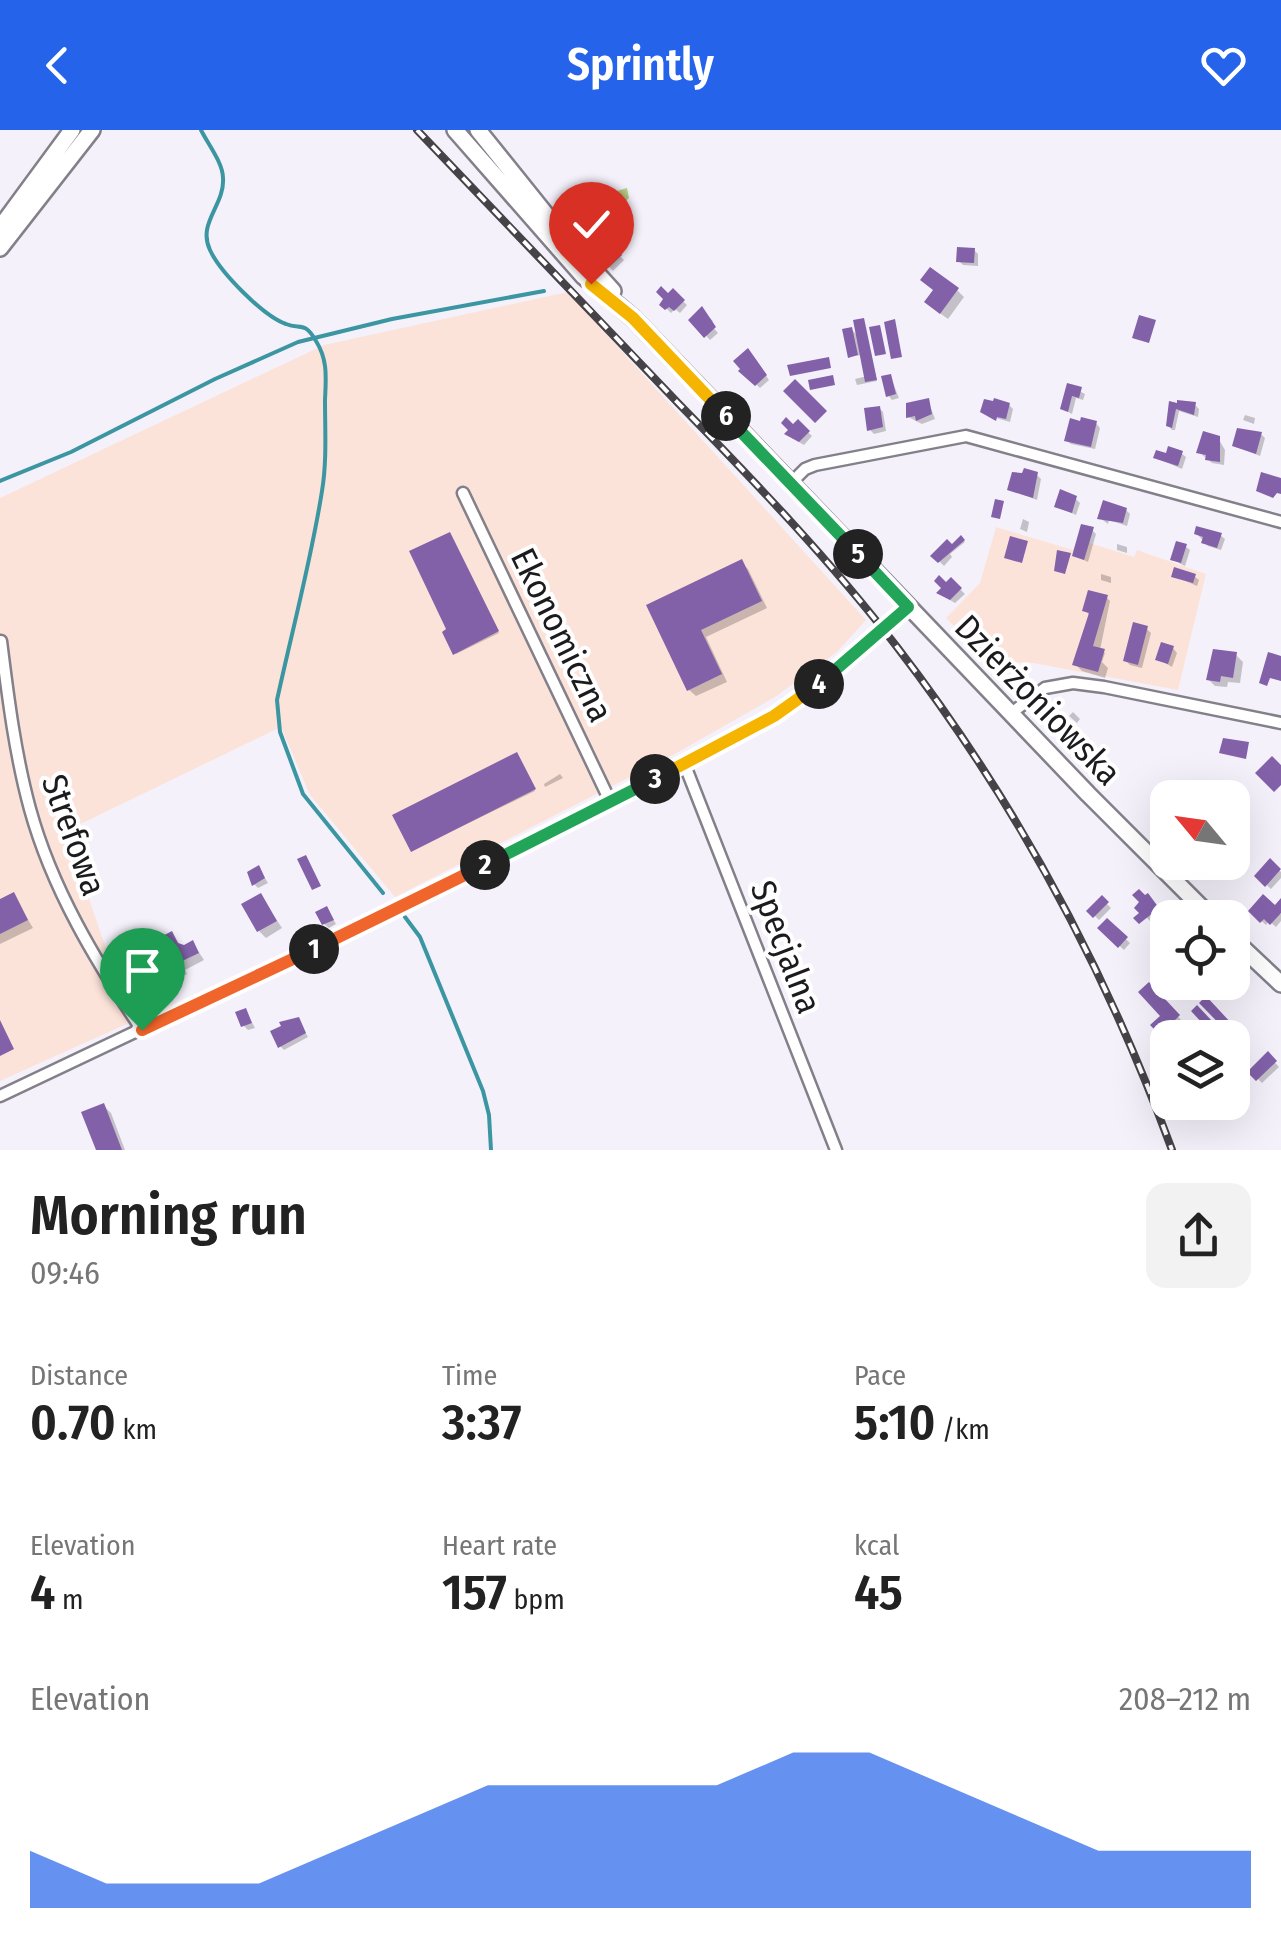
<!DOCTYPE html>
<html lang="en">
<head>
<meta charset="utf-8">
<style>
  body { margin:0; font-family:"Fira Sans Condensed",sans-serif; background:#f2f2f2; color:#222; height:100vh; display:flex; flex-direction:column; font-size:38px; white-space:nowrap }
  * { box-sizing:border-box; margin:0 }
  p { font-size:32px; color:#767676 }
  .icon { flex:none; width:55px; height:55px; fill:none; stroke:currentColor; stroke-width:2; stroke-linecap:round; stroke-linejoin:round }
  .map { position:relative; height:1020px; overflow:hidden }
  .sheet { display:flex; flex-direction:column; background:#fff; flex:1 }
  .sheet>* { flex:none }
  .needle { width:65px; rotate:299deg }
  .tools { position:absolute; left:1150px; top:650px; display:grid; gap:20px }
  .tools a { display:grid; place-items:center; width:100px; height:100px; border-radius:20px; background:#fff; box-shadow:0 10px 40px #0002; font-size:50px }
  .pin { position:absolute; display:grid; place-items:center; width:85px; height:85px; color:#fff; margin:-102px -42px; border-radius:50% 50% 50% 0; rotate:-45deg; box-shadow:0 0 10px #0007 }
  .pin .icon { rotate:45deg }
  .km { position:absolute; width:50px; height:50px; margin:-25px; border-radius:50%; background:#222; color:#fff; font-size:28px; line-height:50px; text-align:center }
  .round { display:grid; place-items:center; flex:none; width:105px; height:105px; border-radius:20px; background:#f2f2f2 }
  .overview { display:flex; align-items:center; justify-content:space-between; height:170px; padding:0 30px }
  h1 { font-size:55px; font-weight:600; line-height:75px }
  .stats { display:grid; grid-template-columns:repeat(3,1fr); gap:15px; height:170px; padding:10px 30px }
  .stats div { display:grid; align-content:center }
  .stats b { font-size:50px; font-weight:600 }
  .stats small { font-size:28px; font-weight:400 }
  .stats p { font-size:28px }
  .chart { height:280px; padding:20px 30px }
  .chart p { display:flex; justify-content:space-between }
  .chart svg { width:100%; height:180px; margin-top:10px; fill:#2563eb; opacity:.7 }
  header { display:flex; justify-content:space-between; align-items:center; height:130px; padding:0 30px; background:#2563eb; color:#fff; font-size:45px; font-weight:600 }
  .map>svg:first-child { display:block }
</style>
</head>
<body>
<header><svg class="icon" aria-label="back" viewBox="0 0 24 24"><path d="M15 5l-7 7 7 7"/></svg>Sprintly<svg class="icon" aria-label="heart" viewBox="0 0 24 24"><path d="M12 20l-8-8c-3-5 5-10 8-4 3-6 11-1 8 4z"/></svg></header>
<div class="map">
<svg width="1281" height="1020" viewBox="0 0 1281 1020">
  <rect width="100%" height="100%" fill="#f5f1fb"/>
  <path fill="#fce3da" d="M568,162L866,490L837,522L775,567L675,624L395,767L310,665L281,597L66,701L131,892L0,951V368L324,215Z
    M996,397L1073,420L1077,409L1134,427L1137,420L1206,444L1178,560L1033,533L988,531L946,488L980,453Z"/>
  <path fill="#b9cd87" d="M627,58L629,68L589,104L586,90L588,85L617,61Z"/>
  <path fill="#0003" d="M604,100L616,112L611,117L624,130L613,141L601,128L609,120L596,107Z
    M974,120L978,124V136L963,135L959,131Z
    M957,160L964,167L948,189L934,179Z
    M673,162L687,175L680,183L675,179L671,183L662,174Z
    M702,180L713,191L710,194L718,203L710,210L692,190Z
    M864,192L877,251L857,255L855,249L867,246L863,225L850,226L852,200L859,207Z
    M752,225L769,250L760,258L742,241Z
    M890,246L899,268L892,270L888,265Z
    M1069,256L1085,264L1083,270L1076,268L1072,284L1063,279Z
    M928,271L935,289L922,294L908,287Z
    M991,273L1009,275L1013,279L1010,292L996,288Z
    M1171,274L1195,275L1199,279L1198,287L1179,281L1175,300H1172L1168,295Z
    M879,278L883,282L886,301L874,304L870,300Z
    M1245,285L1255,288L1254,294L1243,290Z
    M798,293L812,306L804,315L792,308Z
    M1096,293L1100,298L1095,319L1071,314L1066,310Z
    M1261,304L1265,308L1260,326L1235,316Z
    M1218,308L1225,320L1224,335L1212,333L1199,322Z
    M1181,323L1186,327L1182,339L1156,328Z
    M1037,345L1041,349L1037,370L1010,360Z
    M1075,368L1080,373L1076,385L1057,377Z
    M1126,380L1130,384L1127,396L1109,390L1108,394L1100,388Z
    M1023,389L1029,392L1027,402L1020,399Z
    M1092,400L1096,404L1088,432L1075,426Z
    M1197,404L1220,405L1225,409L1221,420L1208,416Z
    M451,406L499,503L456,524L450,500Z
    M961,408L965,412L950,424L952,427L944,436L934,426Z
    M1117,414L1127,417V423L1117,420Z
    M1185,416L1190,420L1185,436L1173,430Z
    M741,432L748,439L767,478L706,507L727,552L696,566L689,560L649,476Z
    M1101,444L1111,447V453L1101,450Z
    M1174,446H1194L1199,450L1197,456Z
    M951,450L965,464L955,473L943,466Z
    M1106,467L1110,471L1100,520L1105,523L1102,532L1108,538L1105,548L1082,541L1075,534L1090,486L1085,480Z
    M1146,498L1151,503L1142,538L1130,535L1126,531Z
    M1173,518L1177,523L1172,537L1158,529Z
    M1236,525L1243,532L1240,553L1228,552L1227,557L1215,556L1208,549Z
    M1073,582L1080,589L1077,593L1069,586Z
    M518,626L535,661L413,720Z
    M560,644L563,648L545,657L544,654Z
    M1271,731L1281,742V748L1271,759L1257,746Z
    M262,743L268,753L258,758L254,754Z
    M14,766L33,798L0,814V772Z
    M261,766L282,798L266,808L259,801Z
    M1263,768L1281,784V791L1276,797L1269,791L1266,795L1251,781Z
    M1102,769L1111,778L1099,790L1090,781Z
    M1152,770L1162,783L1152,793L1137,778Z
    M327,779L336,794L329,798L324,794Z
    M1107,791L1130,813L1124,820L1100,798Z
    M172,804L181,816L193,813L204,830L185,840L187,844L179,848L172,841Z
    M1149,855L1182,891L1166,908L1153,895L1163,886Z
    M246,881L255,898L248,900L244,896Z
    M298,890L308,907L284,920L280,916Z
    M1268,925L1279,937L1262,953L1251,942Z
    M104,976L111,983L125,1020H98Z"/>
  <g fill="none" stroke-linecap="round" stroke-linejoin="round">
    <path stroke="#3b96a2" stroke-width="4" d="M201,0C208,14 223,33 223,48C225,75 197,93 210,120C220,142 263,186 286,194C300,200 304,190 316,211C328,230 326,248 325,270C325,300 327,331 322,361C311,431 292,501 277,570L280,602L303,664L383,763
      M0,351L71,322L215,249L298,212L392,189L544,161
      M405,787L420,807L483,961L489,985L491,1020"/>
  </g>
  <path fill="#8261a9" d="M604,97L614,107L602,117L593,107Z
    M612,114L622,125L608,138L597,128Z
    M957,117L975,118L974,133L956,132Z
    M930,137L959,158L940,184L924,172L933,160L920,150Z
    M661,156L668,163L673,158L685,170L674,181L669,177L665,180L659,175L663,169L656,162Z
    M702,176L716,197L704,208L688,190Z
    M1139,185L1156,190L1149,213L1132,208Z
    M864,188L877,250L865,252L853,190Z
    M895,189L902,227L891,229L884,192Z
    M880,195L886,224L875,226L869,197Z
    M852,197L858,225L848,228L842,199Z
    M748,218L767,245L755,256L738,241L740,239L733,231Z
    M829,227L831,238L790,246L787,235Z
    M891,244L896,264L886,267L881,246Z
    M833,245L835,255L810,260L808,250Z
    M795,249L827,281L815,293L783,261Z
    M1067,253L1082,257L1079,268L1072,266L1068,282L1060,279Z
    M929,268L932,284L916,291L915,286L906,288V273Z
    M994,268L1010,273L1006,289L997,287L996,291L980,282L984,269L993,271Z
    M1177,270L1196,272L1194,285L1176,279L1172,298L1166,296L1169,271L1177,273Z
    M880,276L883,297L867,301L864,278Z
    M786,287L793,294L798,289L810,301L799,312L784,304L788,300L781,293Z
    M1081,287L1097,291L1091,317L1064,311L1070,288L1080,291Z
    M1237,298L1262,302L1256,324L1232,316Z
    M1203,301L1220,306V332L1205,330L1206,325L1196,323Z
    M1168,316L1183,321L1178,336L1153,328L1156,320L1166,323Z
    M1024,338L1038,342L1033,368L1007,360L1012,342L1022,343Z
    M1261,342L1281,348V364L1277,363L1273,368L1256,361Z
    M1060,359L1077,366L1072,383L1054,377Z
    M995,369L1004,371L1000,389L991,387Z
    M1103,370L1127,378L1123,393L1097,389Z
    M1081,394L1094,397L1084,430L1072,426Z
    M1196,396L1222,403L1217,418L1201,413L1203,407L1194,404Z
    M450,402L499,501L453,525L442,502L446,499L409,421Z
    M961,405L965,410L938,433L930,426L947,409L952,414Z
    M1010,406L1028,411L1022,433L1004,428Z
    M1176,411L1187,414L1181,433L1170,430Z
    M1057,420L1071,423L1065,444L1054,441Z
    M742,429L762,471L701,500L722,544L687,561L646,475Z
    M1174,437L1196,444L1193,453L1171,447Z
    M939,445L946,452L951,447L962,458L950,470L936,463L941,458L934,451Z
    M1088,460L1108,465L1093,516L1105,519L1098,542L1072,535L1089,483L1082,481Z
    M1133,492L1148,496L1138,535L1123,531Z
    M1161,512L1174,516L1168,534L1155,530Z
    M1213,519L1237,522L1233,548L1221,546L1220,552L1206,550Z
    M1268,522L1281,526V551L1270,548L1267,556L1259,553Z
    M1223,608L1249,612L1246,629L1219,623Z
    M517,622L536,659L411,722L392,685Z
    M1272,626L1281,635V655L1274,662L1255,643Z
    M306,725L321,756L312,760L297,729Z
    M1270,728L1281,739L1265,757L1254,746Z
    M259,735L265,748L252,756L247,742Z
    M1139,759L1145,765L1148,763L1159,778L1139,794L1133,788L1139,783L1134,778L1139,772L1132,765Z
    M14,762L28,790L0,804V769Z
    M261,763L277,791L257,802L241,774Z
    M1263,764L1275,775L1281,768V783L1270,795L1264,789L1260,793L1248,781Z
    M1102,765L1109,772L1093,788L1086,781Z
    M327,776L334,790L322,795L315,782Z
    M1107,788L1128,807L1118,818L1097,798Z
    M172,801L178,813L184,815L193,810L199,823L180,832L182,836L170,842L155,810Z
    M1149,852L1180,885L1160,905L1150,895L1160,886L1138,862Z
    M1206,866L1246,909L1240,915L1199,873Z
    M1197,875L1228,908H1216L1191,881Z
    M246,878L252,893L241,897L235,882Z
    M299,887L306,903L278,918L270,901L281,896L279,892Z
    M0,890L14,919L0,926Z
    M1268,921L1277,931L1256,951L1247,942Z
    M104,973L122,1020H96L81,982Z"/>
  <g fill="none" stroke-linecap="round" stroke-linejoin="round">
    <g stroke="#838089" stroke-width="15">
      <path id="street" d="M790,354L805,339L815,335L966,306L1281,392
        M463,363L610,671
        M1,511C8,567 15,624 30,679C52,759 96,832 142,900
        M1010,584L1045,558L1073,553L1104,557L1281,593
        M684,633L836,1020
        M0,966L447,754L756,597L819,555L908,477"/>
    </g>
    <g stroke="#838089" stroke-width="20">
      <path id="secondary" d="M455,0L583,146L633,188L1088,664L1212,788
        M478,0L564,107L613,161
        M0,98L72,0
        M0,118L92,0
        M1232,808L1281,854"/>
    </g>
    <use href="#street" stroke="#fff" stroke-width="10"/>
    <use href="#secondary" stroke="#fff" stroke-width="15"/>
    <g stroke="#454348" stroke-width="8">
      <path id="rail" d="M417,0C504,91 592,182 679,274C755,352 830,430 897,517C1014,669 1106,840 1172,1020"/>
    </g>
    <use href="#rail" stroke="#fff" stroke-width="4" stroke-dasharray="11" stroke-linecap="butt"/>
  </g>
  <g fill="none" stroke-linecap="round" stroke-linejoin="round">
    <g stroke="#fff" stroke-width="20">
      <path id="split-1" d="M142,900L314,819"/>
    </g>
    <g stroke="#fff" stroke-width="20">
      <path id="split-2" d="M314,819L485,735"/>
    </g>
    <g stroke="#fff" stroke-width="20">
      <path id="split-3" d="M485,735L655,649"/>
    </g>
    <g stroke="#fff" stroke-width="20">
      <path id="split-4" d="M655,649L774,586L819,554"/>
    </g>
    <g stroke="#fff" stroke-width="20">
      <path id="split-5" d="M819,554L908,477L858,424"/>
    </g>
    <g stroke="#fff" stroke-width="20">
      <path id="split-6" d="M726,286L858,424"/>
    </g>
    <g stroke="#fff" stroke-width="20">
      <path id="split-7" d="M591,154L633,188L726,286"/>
    </g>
    <use href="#split-1" stroke="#f0652b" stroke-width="12"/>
    <use href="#split-2" stroke="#f0652b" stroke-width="12"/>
    <use href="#split-3" stroke="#22a559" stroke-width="12"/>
    <use href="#split-4" stroke="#f5b400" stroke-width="12"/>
    <use href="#split-5" stroke="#22a559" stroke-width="12"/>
    <use href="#split-6" stroke="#22a559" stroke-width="12"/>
    <use href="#split-7" stroke="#f5b400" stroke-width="12"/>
  </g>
  <g text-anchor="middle" stroke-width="8" stroke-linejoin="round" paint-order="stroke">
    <g font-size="35" fill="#1b1a1d" stroke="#fff">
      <text transform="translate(562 505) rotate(64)" y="12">Ekonomiczna</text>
      <text transform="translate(1038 570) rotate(46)" y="12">Dzierżoniowska</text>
      <text transform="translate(74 705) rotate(70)" y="12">Strefowa</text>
      <text transform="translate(786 817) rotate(69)" y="12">Specjalna</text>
    </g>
  </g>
</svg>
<div class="tools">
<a><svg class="needle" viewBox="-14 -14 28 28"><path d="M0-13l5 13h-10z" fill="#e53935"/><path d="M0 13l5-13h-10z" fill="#767676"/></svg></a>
<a><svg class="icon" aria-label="locate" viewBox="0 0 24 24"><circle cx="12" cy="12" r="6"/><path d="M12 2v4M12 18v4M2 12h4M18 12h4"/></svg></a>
<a><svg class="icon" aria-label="layers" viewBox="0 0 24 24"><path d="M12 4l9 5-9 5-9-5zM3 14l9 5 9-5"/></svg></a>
</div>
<div class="pin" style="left:142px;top:900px;background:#1e9e55"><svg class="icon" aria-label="arrive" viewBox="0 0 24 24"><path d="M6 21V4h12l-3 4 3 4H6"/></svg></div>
<div class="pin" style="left:591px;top:154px;background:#d93025"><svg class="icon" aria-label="check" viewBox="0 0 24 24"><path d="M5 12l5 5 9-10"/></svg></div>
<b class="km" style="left:314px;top:819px">1</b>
<b class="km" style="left:485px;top:735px">2</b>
<b class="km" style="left:655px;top:649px">3</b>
<b class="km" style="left:819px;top:554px">4</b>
<b class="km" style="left:858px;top:424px">5</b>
<b class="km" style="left:726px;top:286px">6</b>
</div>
<section class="sheet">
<div class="overview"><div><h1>Morning run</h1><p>09:46</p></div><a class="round"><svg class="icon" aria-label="share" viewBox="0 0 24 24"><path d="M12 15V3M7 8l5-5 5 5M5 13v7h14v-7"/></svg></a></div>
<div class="stats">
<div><p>Distance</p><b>0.70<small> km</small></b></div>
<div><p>Time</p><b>3:37</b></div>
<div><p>Pace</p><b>5:10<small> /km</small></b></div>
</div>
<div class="stats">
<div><p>Elevation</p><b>4<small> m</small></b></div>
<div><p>Heart rate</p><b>157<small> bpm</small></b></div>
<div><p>kcal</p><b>45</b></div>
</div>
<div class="chart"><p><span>Elevation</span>208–212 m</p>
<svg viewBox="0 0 160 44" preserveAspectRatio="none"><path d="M0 44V30L10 38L20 38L30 38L40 30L50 22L60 14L70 14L80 14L90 14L100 6L110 6L120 14L130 22L140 30L150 30L160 30V44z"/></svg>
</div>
</section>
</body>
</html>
